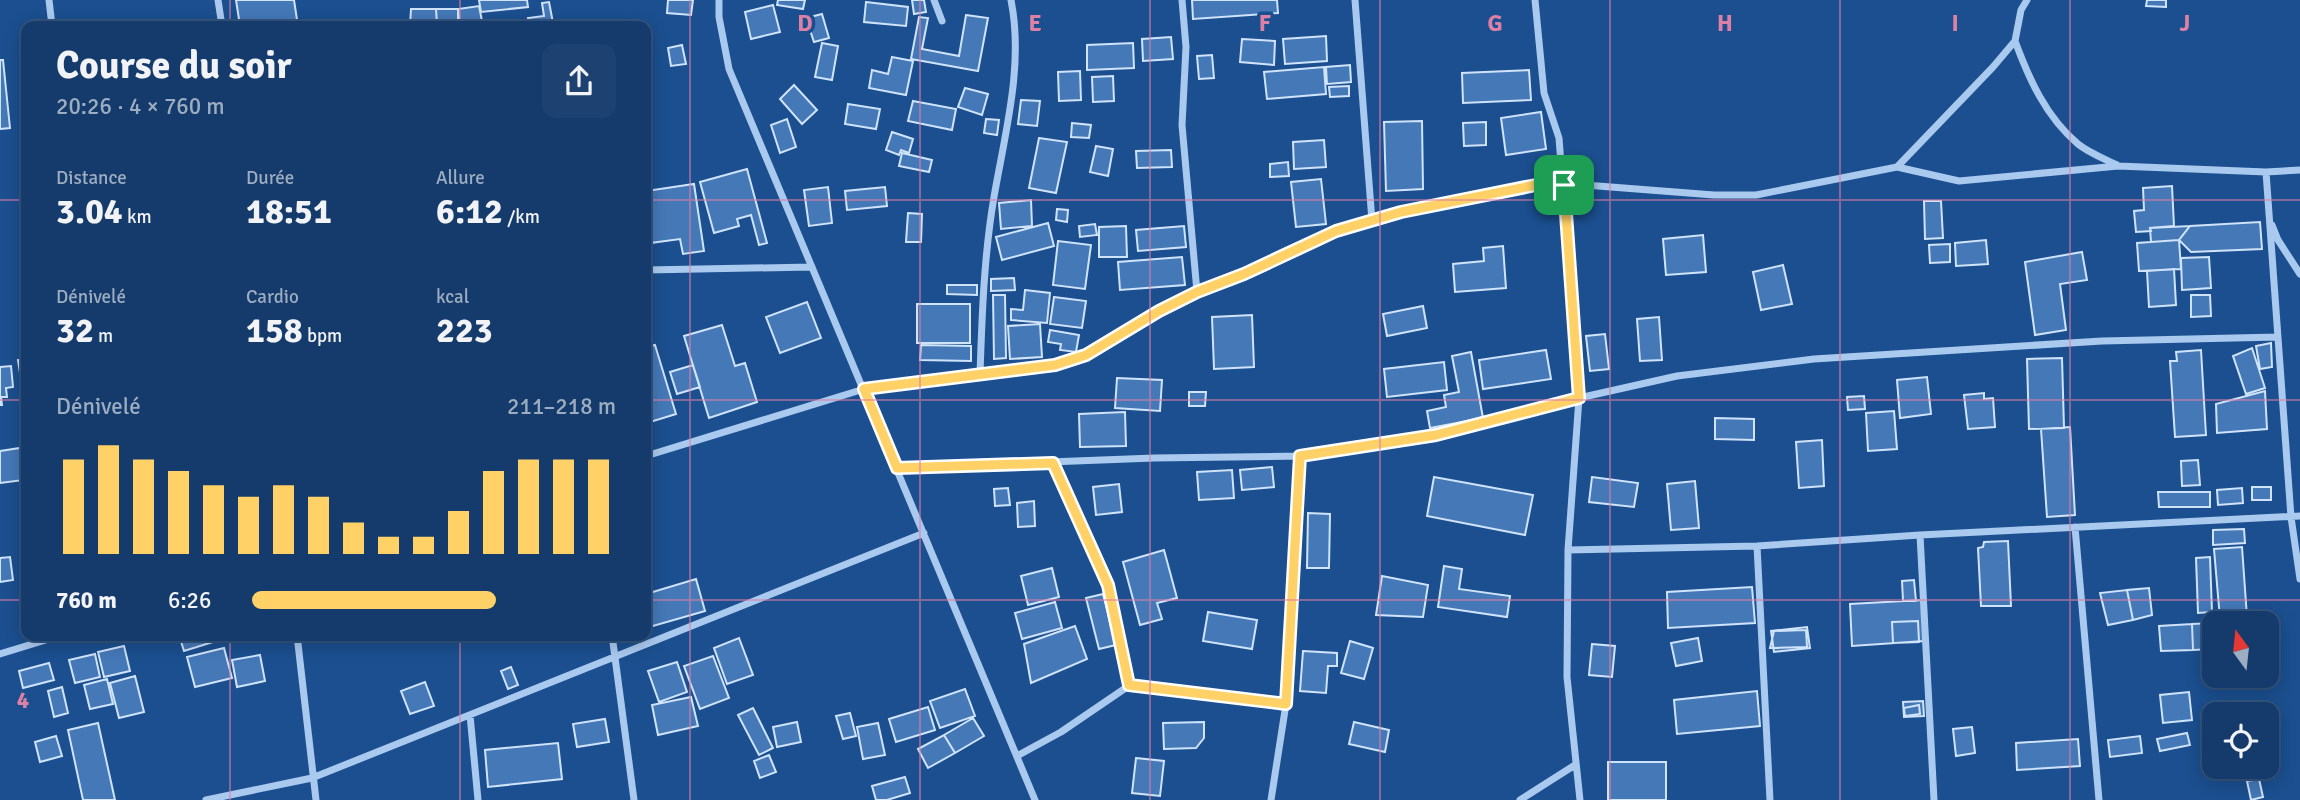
<!DOCTYPE html>
<html lang="fr">
<head>
<meta charset="utf-8">
<style>
  body { margin:0; font-family:Signika,sans-serif; background:#1d4271; color:#f1f3f6; height:100vh; display:flex; flex-direction:column; font-size:26px; white-space:nowrap }
  * { box-sizing:border-box; margin:0 }
  p { font-size:23px; color:#9dadc1 }
  .icon { flex:none; width:38px; height:38px; fill:none; stroke:currentColor; stroke-width:2; stroke-linecap:round; stroke-linejoin:round }
  .map { position:relative; flex:1; overflow:hidden }
  .side { position:absolute; left:21px; top:21px; width:630px; height:620px; display:flex; flex-direction:column; background:#143b6b; border-radius:14px; box-shadow:0 4px 18px #0003,0 0 0 2px #33557e }
  .side>* { flex:none }
  .needle { width:46px; rotate:345deg }
  .controls { position:absolute; left:2202px; top:611px; display:grid; gap:14px }
  .controls a { display:grid; place-items:center; width:77px; height:77px; border-radius:14px; background:#143b6b; box-shadow:0 4px 18px #0003,0 0 0 2px #33557e; font-size:35px }
  .pin { position:absolute; display:grid; place-items:center; width:60px; height:60px; color:#fff; margin:-30px; border-radius:14px; box-shadow:0 4px 10px #0006 }
  .round { display:grid; place-items:center; flex:none; width:74px; height:74px; border-radius:14px; background:#1d4271 }
  .overview { display:flex; align-items:center; justify-content:space-between; height:119px; padding:0 35px }
  h1 { font-size:38px; font-weight:800; line-height:52px }
  .metrics { display:grid; grid-template-columns:repeat(3,1fr); gap:10px; height:119px; padding:7px 35px }
  .metrics div { display:grid; align-content:center }
  .metrics b { font-size:35px; font-weight:800 }
  .metrics small { font-size:19px; font-weight:400 }
  .metrics p { font-size:19px }
  .chart { height:196px; padding:14px 35px }
  .chart p { display:flex; justify-content:space-between }
  .chart svg { width:100%; height:126px; margin-top:7px; stroke:#ffd166; stroke-width:6 }
  ul { padding:0 35px; list-style:none; font-size:23px }
  li { display:grid; grid-template-columns:112px 84px 1fr; align-items:center; height:52px }
  li i { height:18px; border-radius:9px; background:#ffd166 }
  .map>svg:first-child { display:block }
</style>
</head>
<body>
<div class="map">
<svg width="2300" height="800" viewBox="0 0 2300 800">
  <rect width="100%" height="100%" fill="#1b4f8f"/>
  <path fill="#4478b7" stroke="#cfe3fa" stroke-width="2" d="M236,0H294L298,26H240Z
    M479,0H527L528,7L481,12Z
    M668,0H693L691,15L667,13Z
    M778,0H805L803,9L777,5Z
    M912,0H924L926,12L914,14Z
    M1192,0H1277L1278,13L1193,19Z
    M2147,0H2166V7L2146,6Z
    M549,2L553,23L530,26L528,18L544,16L542,3Z
    M866,2L908,7L906,26L864,22Z
    M773,5L780,32L751,39L745,12Z
    M479,6L483,26H460L458,9Z
    M411,9H436L437,26H410Z
    M436,9H458V23H437Z
    M822,14L829,38L814,42L806,18Z
    M966,15L988,18L978,71L911,59L919,17L928,18L922,49L959,56Z
    M1326,36L1327,61L1285,64L1283,39Z
    M1171,37L1173,59L1143,61L1142,39Z
    M1242,39L1275,41L1274,65L1240,62Z
    M822,43L838,46L832,80L815,77Z
    M1133,43L1134,68L1087,70V45Z
    M682,45L686,64L671,66L668,48Z
    M1212,55L1214,78L1199,79L1197,56Z
    M892,57L913,61L906,95L869,88L872,70L888,74Z
    M0,60H3L10,128L0,129Z
    M1350,65L1351,82L1327,84L1326,67Z
    M1324,67L1326,94L1267,99L1264,72Z
    M1529,70L1531,100L1463,103L1462,73Z
    M1080,71L1081,100L1059,101L1058,72Z
    M1113,76L1114,101L1093,102L1092,77Z
    M794,85L817,110L802,124L780,99Z
    M1349,86V96L1330,97L1329,87Z
    M965,88L988,94L982,115L958,107Z
    M1021,100L1040,101L1037,126L1018,124Z
    M913,101L956,109L952,130L908,121Z
    M848,104L880,109L876,129L845,124Z
    M1541,112L1546,149L1506,155L1501,118Z
    M787,119L796,147L780,153L771,125Z
    M986,119L999,120L997,135L984,133Z
    M1422,121L1423,189L1386,191L1384,122Z
    M1486,122V145L1464,146L1463,123Z
    M1072,123L1091,125L1089,138L1071,137Z
    M892,132L913,139L909,153L901,150L899,155L886,150Z
    M1039,138L1067,142L1056,193L1029,188Z
    M1324,140L1326,167L1294,169L1293,142Z
    M1096,146L1113,149L1108,176L1090,172Z
    M1171,150L1172,167L1137,168L1136,151Z
    M902,153L932,160L929,172L899,166Z
    M1288,162L1289,176L1270,177V164Z
    M747,169L767,243L759,245L751,215L737,219L739,226L714,233L700,182Z
    M1321,179L1326,224L1296,227L1291,182Z
    M694,184L704,251L683,254L680,239L650,243L646,191Z
    M2172,186L2174,226L2150,228L2151,231L2136,232L2134,211L2144,210L2143,188Z
    M828,187L832,223L809,226L804,190Z
    M885,187L887,206L847,210L845,191Z
    M1031,200L1032,226L1001,229L999,203Z
    M1924,201H1941L1943,238L1925,239Z
    M1057,209L1068,210L1067,222L1056,220Z
    M908,213L922,214L921,242H906Z
    M2260,222L2262,249L2191,252L2179,240L2190,226Z
    M1048,223L1054,246L1002,260L996,237Z
    M1095,224L1097,235L1080,237L1079,226Z
    M1126,226L1127,257H1099V227Z
    M1184,226L1186,247L1138,251L1136,230Z
    M2190,226L2179,240L2151,242L2150,228Z
    M1703,235L1706,272L1666,275L1663,239Z
    M1986,240L1988,264L1956,266L1955,243Z
    M2179,240L2181,269L2139,271L2137,243Z
    M1058,241L1091,245L1085,289L1053,285Z
    M1950,244V262L1930,263L1929,245Z
    M1503,246L1506,288L1455,292L1453,264L1484,261L1483,248Z
    M2082,252L2087,280L2060,284L2066,330L2035,335L2025,262Z
    M1182,257L1185,285L1120,290L1118,262Z
    M2209,257L2211,288L2182,290L2181,258Z
    M1783,265L1792,304L1761,310L1753,272Z
    M2174,269L2176,305L2149,307L2147,271Z
    M1014,278L1015,290L991,291V279Z
    M947,285H977V295L947,294Z
    M1025,290L1050,293L1047,323L1011,320V309L1023,310Z
    M993,295H1005L1006,358L994,359Z
    M2191,295H2210L2211,316L2191,317Z
    M1054,297L1086,301L1082,328L1050,324Z
    M807,302L821,338L780,353L766,317Z
    M917,304H970V343H917Z
    M1423,306L1427,328L1387,336L1383,314Z
    M1252,315L1254,367L1214,369L1212,317Z
    M1659,317L1662,360L1640,361L1637,319Z
    M1040,324L1042,357L1010,359L1008,326Z
    M722,325L735,366L745,363L757,402L709,418L684,336Z
    M1050,330L1079,335L1076,352L1060,350L1061,344L1048,342Z
    M1605,334L1609,369L1590,371L1586,336Z
    M2271,343L2272,367L2260,369L2256,346Z
    M655,345L676,414L647,423L646,347Z
    M921,345L971,346V361L920,360Z
    M2252,348L2265,388L2246,394L2233,356Z
    M1546,350L1551,379L1483,389L1479,360Z
    M2201,350L2206,435L2175,437L2170,361H2177L2176,352Z
    M1471,352L1483,418L1430,428L1427,411L1446,407L1444,395L1459,392L1452,356Z
    M2062,358L2064,428L2029,429L2027,359Z
    M26,359V378L21,379L18,360Z
    M1444,362L1447,390L1387,397L1384,369Z
    M693,365L700,387L677,394L670,372Z
    M11,366L13,387L6,388L7,397H1L2,405H0V367Z
    M1927,377L1931,414L1900,418L1897,380Z
    M1117,378L1162,380L1160,411L1115,408Z
    M2265,391L2267,429L2217,433L2216,404Z
    M1189,392H1206L1205,406H1189Z
    M1984,393V399L1993,398L1995,427L1968,429L1964,395Z
    M1864,396L1865,409L1848,410L1847,397Z
    M1894,411L1897,449L1868,451L1866,413Z
    M1125,412L1126,446L1080,447L1079,414Z
    M1715,418L1754,419V440L1715,439Z
    M2070,427L2075,515L2047,517L2041,429Z
    M1822,440L1824,486L1799,488L1796,442Z
    M20,448L24,480L0,483V451Z
    M2198,460L2200,485L2182,486L2181,461Z
    M1272,467L1274,487L1242,490L1240,470Z
    M1232,470L1234,498L1199,500L1197,472Z
    M1434,477L1533,495L1525,535L1427,516Z
    M1592,477L1638,483L1634,507L1589,502Z
    M1695,481L1699,528L1671,530L1667,484Z
    M1119,484L1122,512L1096,515L1093,487Z
    M2252,487H2271V500H2252Z
    M1008,488L1010,505L995,506L994,489Z
    M2242,488L2243,503L2218,505L2217,490Z
    M2158,492H2210V507H2159Z
    M1034,501L1035,526L1018,527L1017,503Z
    M1308,513L1330,514L1329,568H1307Z
    M2244,529L2245,543L2213,545V530Z
    M2008,541L2011,606H1981L1978,548L1983,547L1984,542Z
    M2242,547L2247,617L2220,619L2214,549Z
    M1164,550L1177,598L1157,603L1162,619L1140,625L1123,562Z
    M10,557L13,580L0,582V558Z
    M2210,557L2212,612L2198,613L2196,558Z
    M1444,566L1462,569L1459,589L1510,596L1507,617L1438,607Z
    M1052,568L1059,597L1028,605L1021,576Z
    M1382,576L1428,585L1423,617L1376,615Z
    M696,579L705,611L646,628V594Z
    M1914,580L1916,601H1903L1902,581Z
    M1752,587L1755,623L1668,628L1667,592Z
    M2149,588L2152,615L2133,620L2127,590Z
    M2127,590L2133,620L2108,625L2100,593Z
    M1103,594L1116,645L1099,649L1086,598Z
    M1922,600L1924,641L1852,646L1850,604Z
    M1055,602L1062,628L1022,639L1015,613Z
    M1208,612L1257,620L1252,649L1203,641Z
    M1918,621L1919,642L1893,643L1892,622Z
    M2277,621L2279,647L2266,648V623L2259,622Z
    M2214,623V649L2193,650L2192,624Z
    M2192,624L2193,650L2161,651L2159,626Z
    M1075,626L1087,659L1031,683L1024,644Z
    M1807,627L1810,648L1774,652L1771,631Z
    M1806,630L1807,647L1770,648L1774,631Z
    M179,635H214L216,641L184,651Z
    M739,638L753,675L727,684L714,648Z
    M1698,638L1702,661L1676,666L1671,643Z
    M1350,641L1373,648L1364,679L1341,673Z
    M1592,644L1615,646L1612,677L1589,675Z
    M124,646L130,671L104,677L98,652Z
    M224,648L232,678L195,687L187,657Z
    M1303,651L1337,653V666H1328L1326,693L1300,691Z
    M95,654L100,677L75,683L69,660Z
    M260,655L265,681L237,687L232,660Z
    M713,656L729,698L700,709L684,666Z
    M677,662L687,692L659,702L648,671Z
    M49,663L54,680L23,688L19,671Z
    M511,667L518,685L508,689L501,671Z
    M135,676L144,712L119,718L110,683Z
    M107,679L113,704L90,709L84,685Z
    M425,682L434,706L410,714L401,691Z
    M62,687L68,713L54,717L48,691Z
    M965,689L975,716L940,728L930,701Z
    M1757,691L1760,726L1677,734L1674,700Z
    M2189,692L2192,720L2163,723L2160,695Z
    M691,697L698,726L658,735L652,705Z
    M1923,701L1924,716L1904,717L1903,702Z
    M1919,705L1920,714L1905,716L1904,708Z
    M928,707L935,730L896,742L889,719Z
    M753,708L773,748L759,755L738,715Z
    M850,713L856,736L843,739L836,716Z
    M973,718L984,736L955,753L944,735Z
    M605,719L609,742L577,747L573,724Z
    M797,722L801,742L777,747L773,727Z
    M1204,722V738L1196,748L1164,749L1163,723Z
    M1354,722L1389,730L1385,752L1349,744Z
    M98,723L115,800H83L68,730Z
    M878,723L885,755L863,759L857,727Z
    M1972,727L1975,753L1956,756L1953,729Z
    M2187,733L2190,745L2160,751L2157,739Z
    M944,735L955,753L928,768L918,749Z
    M56,736L62,756L40,762L35,742Z
    M2140,736L2142,753L2110,757L2108,740Z
    M2078,739L2080,766L2017,770L2016,743Z
    M558,743L562,779L488,787L485,750Z
    M769,755L776,772L760,778L754,761Z
    M1136,758L1164,761L1160,796L1132,793Z
    M1608,762H1666V800H1608Z
    M905,777L910,793L887,800H876L872,786Z
    M2259,779L2263,797L2251,800L2247,781Z"/>
  <g fill="none" stroke-linecap="round" stroke-linejoin="round">
    <path stroke="#a9c9ee" stroke-width="7" d="M49,0L52,26
      M218,0L222,26
      M719,0V17L729,69L1035,800
      M934,0L942,21
      M1182,0L1186,47L1182,125L1197,292
      M1355,0L1372,221
      M1535,0L1544,93L1559,138L1579,398L1568,550
      M2015,41C2029,79 2046,117 2078,144C2089,153 2105,159 2117,165
      M1897,167L1993,67L2015,41L2021,10L2027,0
      M2266,172L2291,517L2300,579
      M2272,225L2278,240L2300,274
      M646,270L812,267
      M980,374C982,315 984,255 994,197C1005,133 1024,65 1011,0
      M646,456L864,389L1056,365L1086,355L1159,311L1197,292L1244,274L1336,231L1401,212L1541,184L1585,185L1714,195H1756L1897,167L1959,181L2118,166L2266,172L2300,170
      M897,468L1154,458L1300,456L1436,435L1579,398L1677,376L1814,359L2102,341L2278,337
      M2075,527L2099,800
      M1920,535L1934,800
      M1757,546L1770,800
      M297,635L316,800
      M612,635L634,800
      M0,654L62,635
      M1130,685L1286,704L1300,456
      M470,715L478,800
      M1017,756L1061,732L1130,685L1108,585L1053,463
      M206,800L312,778L924,533
      M1271,800L1286,704
      M1520,800L1575,765
      M1580,800L1567,677L1568,550L1757,546L1920,535L2300,516"/>
  </g>
  <g fill="none" stroke-linecap="round" stroke-linejoin="round">
    <g stroke="#fff" stroke-width="14">
      <path id="route" d="M1541,184L1564,185L1579,398L1436,435L1300,456L1286,704L1129,685L1108,585L1053,463L897,468L864,389L1055,365L1086,355L1159,311L1197,292L1244,274L1336,231L1401,212Z"/>
    </g>
    <use href="#route" stroke="#ffd166" stroke-width="9"/>
  </g>
  <path fill="none" stroke="#dd80a5" stroke-width="2" stroke-opacity="0.55" d="M230,0V26M460,0V26M690,0V800M920,0V800M1150,0V800M1380,0V800M1610,0V800M1840,0V800M2070,0V800M0,200H26M646,200H2300M0,400H26M646,400H2300M0,600H26M646,600H2300M230,635V800M460,635V800"/>
  <g font-size="23" text-anchor="middle" font-weight="bold" fill="#dd80a5" stroke="#1b4f8f" stroke-width="7" stroke-linejoin="round" paint-order="stroke">
    <text x="805" y="31">D</text>
    <text x="1035" y="31">E</text>
    <text x="1265" y="31">F</text>
    <text x="1495" y="31">G</text>
    <text x="1725" y="31">H</text>
    <text x="1955" y="31">I</text>
    <text x="2185" y="31">J</text>
    <text x="23" y="708">4</text>
  </g>
</svg>
<div class="controls">
<a><svg class="needle" viewBox="-14 -14 28 28"><path d="M0-13l5 13h-10z" fill="#e53935"/><path d="M0 13l5-13h-10z" fill="#9dadc1"/></svg></a>
<a><svg class="icon" aria-label="locate" viewBox="0 0 24 24"><circle cx="12" cy="12" r="6"/><path d="M12 2v4M12 18v4M2 12h4M18 12h4"/></svg></a>
</div>
<div class="pin" style="left:1564px;top:185px;background:#1e9e55"><svg class="icon" aria-label="arrive" viewBox="0 0 24 24"><path d="M6 21V4h12l-3 4 3 4H6"/></svg></div>
<section class="side">
<div class="overview"><div><h1>Course du soir</h1><p>20:26 · 4 × 760 m</p></div><a class="round"><svg class="icon" aria-label="share" viewBox="0 0 24 24"><path d="M12 15V3M7 8l5-5 5 5M5 13v7h14v-7"/></svg></a></div>
<div class="metrics">
<div><p>Distance</p><b>3.04<small> km</small></b></div>
<div><p>Durée</p><b>18:51</b></div>
<div><p>Allure</p><b>6:12<small> /km</small></b></div>
</div>
<div class="metrics">
<div><p>Dénivelé</p><b>32<small> m</small></b></div>
<div><p>Cardio</p><b>158<small> bpm</small></b></div>
<div><p>kcal</p><b>223</b></div>
</div>
<div class="chart"><p><span>Dénivelé</span>211–218 m</p>
<svg viewBox="0 0 160 44" preserveAspectRatio="none"><path d="M5 44V11M15 44V6M25 44V11M35 44V15M45 44V20M55 44V24M65 44V20M75 44V24M85 44V33M95 44V38M105 44V38M115 44V29M125 44V15M135 44V11M145 44V11M155 44V11"/></svg>
</div>
<ul>
<li><b>760 m</b>6:26<i style="width:67%"></i></li>
</ul>
</section>
</div>
</body>
</html>
